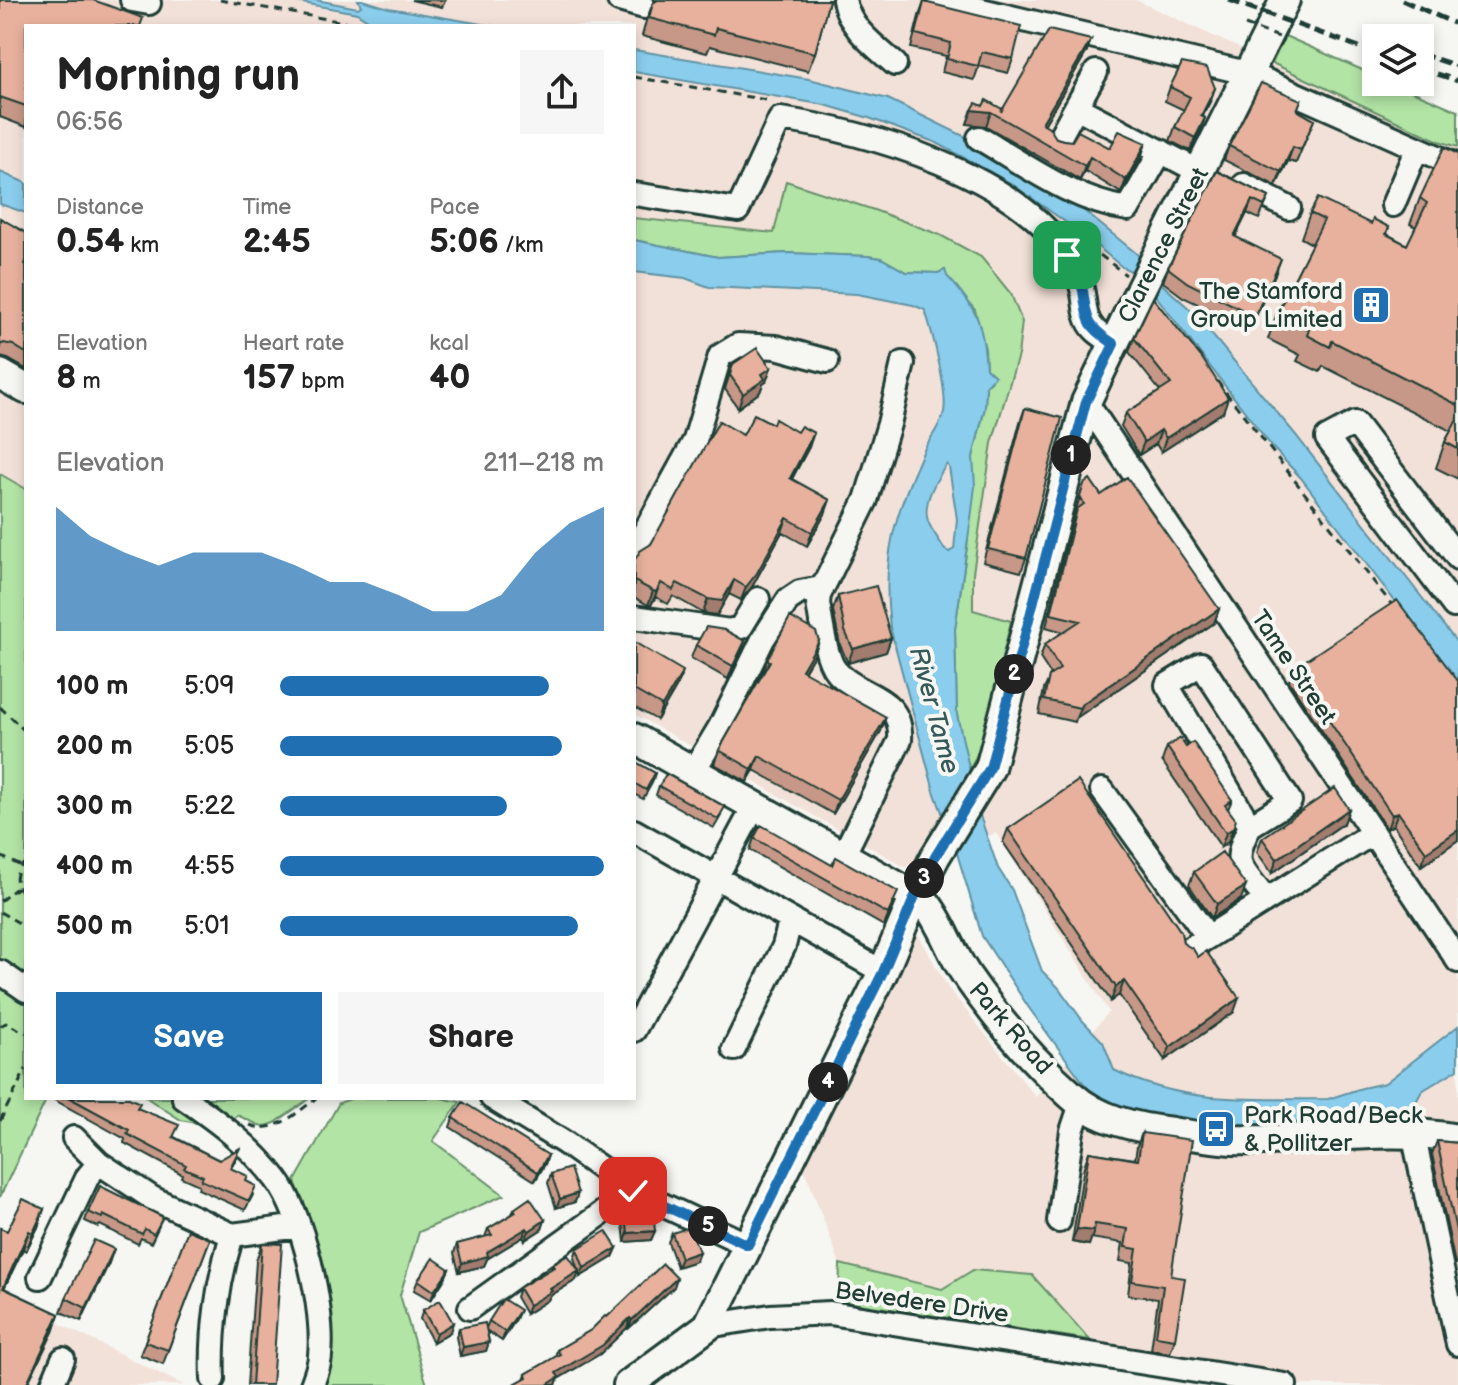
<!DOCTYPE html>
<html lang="en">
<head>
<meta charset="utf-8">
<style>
  body { margin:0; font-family:"Balsamiq Sans",sans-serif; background:#f6f6f6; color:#222; height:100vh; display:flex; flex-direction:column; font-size:30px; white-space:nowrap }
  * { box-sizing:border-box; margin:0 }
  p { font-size:26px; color:#767676 }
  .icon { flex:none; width:44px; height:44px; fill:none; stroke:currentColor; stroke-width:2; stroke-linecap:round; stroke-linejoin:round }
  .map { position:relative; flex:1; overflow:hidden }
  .side { position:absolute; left:24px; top:24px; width:612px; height:1076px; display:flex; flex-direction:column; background:#fff; border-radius:0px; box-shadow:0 4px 12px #0003 }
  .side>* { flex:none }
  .tools { position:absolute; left:1362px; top:24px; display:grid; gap:16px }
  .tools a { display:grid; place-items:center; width:72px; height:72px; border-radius:0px; background:#fff; box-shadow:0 4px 12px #0003; font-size:40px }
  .pin { position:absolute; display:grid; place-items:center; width:68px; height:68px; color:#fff; margin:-34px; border-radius:16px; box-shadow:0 4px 12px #0006 }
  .km { position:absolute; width:40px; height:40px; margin:-20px; border-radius:50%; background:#222; color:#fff; font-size:22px; line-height:40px; text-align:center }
  .round { display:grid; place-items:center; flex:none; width:84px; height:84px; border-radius:0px; background:#f6f6f6 }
  .head { display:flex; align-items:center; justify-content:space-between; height:136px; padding:0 32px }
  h1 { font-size:44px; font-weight:700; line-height:60px }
  .stats { display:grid; grid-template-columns:repeat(3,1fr); gap:12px; height:136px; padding:8px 32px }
  .stats div { display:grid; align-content:center }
  .stats b { font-size:34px; font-weight:700 }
  .stats small { font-size:22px; font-weight:400 }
  .stats p { font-size:22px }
  .chart { height:224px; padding:16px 32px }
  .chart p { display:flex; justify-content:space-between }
  .chart svg { width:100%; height:144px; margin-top:8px; fill:#1f6fb2; opacity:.7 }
  .action { display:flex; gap:16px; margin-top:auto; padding:16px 32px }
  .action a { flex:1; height:92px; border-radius:0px; background:#1f6fb2; color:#fff; font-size:32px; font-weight:700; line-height:92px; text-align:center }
  .action a+a { background:#f6f6f6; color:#222 }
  ul { padding:0 32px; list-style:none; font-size:26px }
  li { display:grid; grid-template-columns:128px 96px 1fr; align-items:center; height:60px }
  li i { height:20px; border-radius:10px; background:#1f6fb2 }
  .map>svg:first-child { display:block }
</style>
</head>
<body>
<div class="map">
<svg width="1458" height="1385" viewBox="0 0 1458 1385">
  <rect width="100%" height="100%" fill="#f6f6f2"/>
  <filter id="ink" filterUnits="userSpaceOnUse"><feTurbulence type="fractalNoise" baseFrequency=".0125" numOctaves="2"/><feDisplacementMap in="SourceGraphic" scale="16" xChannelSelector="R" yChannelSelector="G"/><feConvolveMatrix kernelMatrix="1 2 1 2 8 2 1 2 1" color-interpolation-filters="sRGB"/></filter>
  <g filter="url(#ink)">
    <path fill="#f2e1d8" d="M0,0H1136L1439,141L1458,147V1385H1190L1183,1360L1090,1340L1032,1275L974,1270L942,1289L840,1264L801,1160L914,927L948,988L1036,1097L1109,1012L996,833L905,867L634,714V26H26V366L0,350Z
      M0,390L26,405V489L0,474Z
      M0,1295L62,1325L183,1385H0Z"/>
    <path fill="#b2e4a5" stroke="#68906c" stroke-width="2" d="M1285,36L1376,76V82H1391L1458,111V147L1439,141L1272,63Z
      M786,181L874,210L940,235L981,257L1011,294L1022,322L1018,355L992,443L973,573V610L1011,621L981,746L969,771L957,715L955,629L968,540L973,457L985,407L986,386L992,381L986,368L985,349L975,310L946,276L945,270L938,273L906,272L881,258L867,256L786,253L718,257L634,240V218L774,233Z
      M0,474L26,489V1098H47L0,1197Z
      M147,1098H310L275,1123L263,1127L237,1115L219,1137L196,1123L181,1120Z
      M353,1098H440L460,1102L433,1141L504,1195L419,1232L400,1295L427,1385H323C330,1353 331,1316 327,1284C323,1249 307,1214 295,1181L339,1103Z
      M840,1264L942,1289L973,1270L1032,1275L1090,1340L839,1301Z"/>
    <path fill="#8bcded" stroke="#6093a3" stroke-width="2" fill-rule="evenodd" d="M286,0H316L358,8L361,6L358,0H362L389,8L493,26H384L372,23L357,13Z
      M634,50L809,79L888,99L1015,161L1051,184L1137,254L1163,285L1193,312L1295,434L1458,644V684L1301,478L1273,448L1155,295L1131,271L1122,267L1085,236L1012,184L937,143L869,118L825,105L634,72Z
      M0,172L26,183V213L0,204Z
      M634,240L718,257L786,253L867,256L881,258L906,272L938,273L945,270L947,276C977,308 983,323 986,368L995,376L986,386L985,407L973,457L975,486L972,511L955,629L957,715L981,819L998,868L1012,890L1042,971L1058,987L1083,1021L1103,1042L1114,1070C1184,1105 1252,1099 1328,1099L1362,1088L1385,1083L1458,1026V1069L1422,1091L1405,1121L1274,1126L1204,1124L1157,1118L1096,1100L1029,1008L982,936L956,850L934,791L890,627C881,557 895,513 924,450C930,438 941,425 944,412C948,392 932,331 925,310L913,305L857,294L709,287L685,278L634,272ZM947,464L949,467L957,519L954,549L949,552L945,550C940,541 931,530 928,521C922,503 937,478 947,464Z"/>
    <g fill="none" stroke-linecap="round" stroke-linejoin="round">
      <g stroke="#1f3d34" stroke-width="28">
        <path id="minor" d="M132,0L149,3
          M619,0L644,7
          M844,0C850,29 874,45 895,64
          M939,0L1251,74L1458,166
          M1096,72L1076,107L1200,172
          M979,138C1026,165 1073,201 1128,209L1161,151
          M1058,140L1076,107
          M1244,185L1289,208
          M634,194L738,210L780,119C871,132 1016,175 1067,255C1074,266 1080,277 1082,289C1086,304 1083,317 1094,329C1099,335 1108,339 1114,344
          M1393,205L1417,148
          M1086,402L1458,961
          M634,551L695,440L720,356L738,345L776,347L827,361
          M1458,558L1355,423L1327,438L1454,606L1458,604
          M634,617L730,631L741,627L758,599
          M693,772L720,727L763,639L788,600L800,592L821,588
          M1102,790L1208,937
          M1250,826L1290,801L1201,664L1167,685L1250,826C1229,866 1242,867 1266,900
          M634,831L883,972
          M842,858L900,740C903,694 859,698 836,671C825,658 821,620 818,603L819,595L866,500L889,424L903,363
          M1189,949L1373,833
          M0,972L26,990
          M634,1030L754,807
          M734,1049L784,946L790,921
          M184,1098C217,1121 251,1146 276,1179C303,1214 325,1311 320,1355C320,1365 315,1376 312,1385
          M492,1098L565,1143L633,1191L748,1245
          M1413,1133L1458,1344
          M74,1138L99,1163L152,1198L232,1235L299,1226
          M1059,1221L1072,1131L1081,1104
          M40,1277L88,1176L99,1163
          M470,1308L633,1191
          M708,1326L770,1316L830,1313L1285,1385
          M213,1379C211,1332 218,1280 232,1235
          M52,1385L63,1359"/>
      </g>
      <g stroke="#1f3d34" stroke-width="34">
        <path id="major" d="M1156,258L1285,0
          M0,374L26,389
          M634,738L925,902C943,924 950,952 967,976C996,1018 1033,1061 1071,1095C1098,1120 1137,1128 1172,1132C1192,1135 1213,1139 1233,1140C1308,1143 1384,1125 1458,1139
          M628,1385L708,1326L883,972L915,896L935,857L990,768L1086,402L1135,300"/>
      </g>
      <path stroke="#1f3d34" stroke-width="3" stroke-dasharray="8 6" stroke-linecap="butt" d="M220,0L366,26
        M285,2L286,0
        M634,77L772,101
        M1078,238L1126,275
        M1217,381L1392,605
        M0,707L26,732
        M0,856L21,866
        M26,862C13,872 13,886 26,896
        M0,901L18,887
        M0,912L26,927
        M0,1026L6,1023L26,1033
        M0,1121L26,1069
        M250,1125C274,1135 297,1113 316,1098"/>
      <use href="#minor" stroke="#f6f6f2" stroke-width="22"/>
      <use href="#major" stroke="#f6f6f2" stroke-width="28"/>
      <path stroke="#1f3d34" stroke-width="5" stroke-dasharray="12 6" stroke-linecap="butt" d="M1229,0L1376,53
        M1402,0L1458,25
        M1420,54L1458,66
        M1420,68L1458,81"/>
      <g stroke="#1f3d34" stroke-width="34" stroke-linecap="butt">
        <path id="major-bridge" d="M1135,300L1156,258"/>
      </g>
      <path stroke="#1f3d34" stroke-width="3" stroke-dasharray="8 6" stroke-linecap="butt" d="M1245,25L1282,38"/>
      <use href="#major-bridge" stroke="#f6f6f2" stroke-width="28"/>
    </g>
    <path fill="#c79887" stroke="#1f3d34" stroke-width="2" d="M0,0L26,26V127L0,117Z
      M411,0H445L442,7Z
      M655,0H829L815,53L808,71L710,46L707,53L642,36L646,21L653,3L656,1Z
      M924,2L1013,59L1008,73L979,66L974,80L942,72L946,56L911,48L919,16Z
      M1091,40L1086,53L1044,125L1056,138L1063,140L1110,148L1146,143L1141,157L1121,193L1085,171L1080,180L986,126L967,124L972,110L983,106L1002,109Z
      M1170,87L1215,88L1203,116L1205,118L1200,131L1190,151L1170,141L1175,127L1184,110L1165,101Z
      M1301,100L1297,110L1314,120L1296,163L1288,161L1276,186L1224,160L1229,146Z
      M1458,154V479L1436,468L1445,442L1451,431L1323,366L1320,372L1297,361L1300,355L1268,339L1277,313L1312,244L1301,238L1310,213L1389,227L1387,234L1407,245L1416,227L1410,224L1420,198Z
      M1217,171L1269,197L1259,219L1247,213L1235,237L1276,272L1250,329L1183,297L1163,282L1168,268Z
      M0,218L26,233V369L8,359L0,357Z
      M1134,338L1223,412L1161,452L1156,444L1139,455L1121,426L1126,413L1160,391L1129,352Z
      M733,364L766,382L763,384L760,392L738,408L725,389Z
      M1025,408L1026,558L1021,572L983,562L1020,422Z
      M743,435L809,447L792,479L825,514L807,546L782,532L752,587L741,600L729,594L717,615L703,613L673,596L668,604L656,597L651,605H648L634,597V561L651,544Z
      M1084,484L1101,495L1219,609L1214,623L1076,718L1075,722L1039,714L1044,689L1051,675L1040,658L1045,644L1064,632L1046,627L1072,522Z
      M838,596L891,638L886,652L848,663L840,645L833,610Z
      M819,641L814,655L804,671L881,731L833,814L754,770L747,782L714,764L719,750L762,674L767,660Z
      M634,642L678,684L657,720L634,707Z
      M696,645L740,655L728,679L691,658Z
      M1294,668L1458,681V840L1421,866L1393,825L1387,829L1289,681Z
      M1167,747H1186L1232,800L1228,809V842L1221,847L1162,761Z
      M634,761L655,773L652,783L643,799L634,794Z
      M659,786L721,816L714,828L656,795Z
      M1349,809L1344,823L1272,873L1257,852L1262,838Z
      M1008,829L1183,943L1234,1012L1165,1060L1119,995L1111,1001L1003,842Z
      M754,838L893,904L884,926L750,850Z
      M1194,872L1241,899L1212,918L1189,885Z
      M51,1098H129L138,1108L174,1137L219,1160L237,1157L231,1168L246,1181L253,1195L245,1210L198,1189L199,1185L181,1177L182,1174L124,1143L125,1139Z
      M453,1118L548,1155L545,1164L535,1181L450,1127Z
      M1142,1133L1171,1276L1175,1339L1170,1353L1151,1350L1158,1299L1128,1295L1132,1263L1120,1261L1123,1243L1091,1238L1089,1245L1072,1242L1084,1166L1089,1152L1135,1159L1137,1146Z
      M1437,1141L1458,1143V1261L1455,1264L1432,1154Z
      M551,1174L578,1193L575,1202L556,1208L548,1183Z
      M44,1209L38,1227L26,1251L23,1249L4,1288L59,1314L53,1332L0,1385V1228L7,1231Z
      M514,1209L545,1220L542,1229L525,1240L523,1237L487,1259L484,1266L459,1272L454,1253L457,1244L485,1237L488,1229L512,1214Z
      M88,1212L159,1226L151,1243L141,1238L138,1244L100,1225L98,1227L85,1221Z
      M626,1214L655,1231L651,1240L625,1242L623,1223Z
      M188,1230L210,1239L163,1364L140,1355Z
      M672,1233L696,1261L677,1267L668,1242Z
      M262,1243L272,1385H247L256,1261Z
      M617,1248L613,1257L580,1277L579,1272L576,1280L550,1296L548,1300L526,1314L516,1297L519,1288L551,1269L552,1265L578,1270L574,1258L577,1249Z
      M109,1263L81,1321L61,1312L66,1298Z
      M449,1269L445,1278L431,1300L414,1290L418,1280Z
      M674,1287L628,1329L627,1328L600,1354L558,1379L556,1385H513L524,1379L526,1374L555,1357L557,1350L591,1330L607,1317Z
      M423,1310L450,1332L433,1342L420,1319Z
      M516,1319L502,1341L487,1331L489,1342L486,1351L460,1356L456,1337L459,1328H486L489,1321Z"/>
    <path fill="#a27c6e" stroke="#1f3d34" stroke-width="2" d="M1091,40L1086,53L1037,137L1042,123Z
      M1215,88L1210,102L1196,129L1201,116Z
      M972,110L991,112L986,126L967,124Z
      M1205,118L1200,131L1190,151L1195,138Z
      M1146,143L1141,157L1121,193L1126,180Z
      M1293,147L1288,161L1276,186L1281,172Z
      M1090,157L1085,171L1080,180L1085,166Z
      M1252,200L1247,213L1229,250L1234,236Z
      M1281,259L1276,272L1250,329L1255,316Z
      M771,368L766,382L763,384L760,392L738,408L743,394L762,374Z
      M1228,398L1223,412L1161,452L1166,438Z
      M1161,430L1156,444L1139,455L1144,442Z
      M814,433L809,447L785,491L790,478Z
      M830,500L825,514L807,546L812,532Z
      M787,518L782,532L752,587L741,600L746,587Z
      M734,580L729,594L717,615L703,613L708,599Z
      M661,583L651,605H648L653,591Z
      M1219,609L1214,623L1076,718L1081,705Z
      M891,638L886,652L848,663L853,649Z
      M745,641L740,655L728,679L733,666Z
      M819,641L814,655L797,684L802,670Z
      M683,671L678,684L657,720L662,706Z
      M886,717L881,731L833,814L838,800Z
      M759,756L754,770L747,782L752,769Z
      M1349,809L1344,823L1272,873L1277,859Z
      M1398,812L1393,825L1387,829L1392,815Z
      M1233,828L1228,842L1221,847L1226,833Z
      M1458,830V840L1421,866L1426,852Z
      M1246,886L1241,899L1212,918L1217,904Z
      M1124,981L1119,995L1111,1001L1116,987Z
      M1239,998L1234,1012L1165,1060L1170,1047Z
      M548,1155L545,1164L535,1181L538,1172Z
      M578,1193L575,1202L556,1208L560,1199Z
      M44,1209L38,1227L26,1251L33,1233Z
      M545,1220L542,1229L525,1240L529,1231Z
      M527,1228L523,1237L487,1259L484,1266L459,1272L462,1263L487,1252Z
      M1077,1229L1094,1231L1089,1245L1072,1242Z
      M29,1231L23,1249L0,1297V1295Z
      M655,1231L651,1240L625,1242L628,1233Z
      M617,1248L613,1257L580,1277L584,1268Z
      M114,1249L109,1263L81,1321L86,1308Z
      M699,1252L696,1261L677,1267L681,1258Z
      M449,1269L445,1278L431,1300L434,1291Z
      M579,1271L576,1280L550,1296L548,1300L526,1314L529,1305L550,1289Z
      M677,1278L674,1287L628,1329L632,1320Z
      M520,1310L516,1319L502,1341L505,1332Z
      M59,1314L53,1332L27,1385H26Z
      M630,1318L627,1328L600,1354L558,1379L556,1385H547L556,1373Z
      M453,1323L450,1332L433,1342L436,1333Z
      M489,1342L486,1351L460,1356L463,1347Z"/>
    <path fill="#e7b19d" stroke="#1f3d34" stroke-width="2" d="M0,0H93L143,18L140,26H26V106L0,97Z
      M658,0H829L815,53L716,28L714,35L649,18L653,3Z
      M924,2L1021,26L1013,59L982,52L978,66L947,59L951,43L916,34Z
      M1049,30L1091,40L1042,123L1049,127L1056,138L1063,140L1072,141L1078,131L1110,148L1119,131L1146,143L1126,180L1090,157L1085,166L991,112L972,110L976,103L983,106L986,100L1002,109L1001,112Z
      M1182,63L1207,68L1215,88L1201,116L1205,118L1195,138L1175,127L1190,97L1170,87Z
      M1261,83L1301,100L1297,110L1314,120L1301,150L1293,147L1281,172L1229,146Z
      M1444,147L1458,154V405L1332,341L1330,347L1307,335L1309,330L1277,313L1324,220L1310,213L1318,198L1371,224L1373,219L1389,227L1386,234L1407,245L1427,203L1420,198Z
      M1217,171L1269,197L1264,206L1252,200L1234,236L1281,259L1255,316L1188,283L1168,268Z
      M0,218L26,233V261L25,264L26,265V353L13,345L4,343L0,345Z
      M1153,298L1202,358L1228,398L1166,438L1161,430L1144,442L1126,413L1171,384L1134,338Z
      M757,348L771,368L762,374L765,379L743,394L730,375L733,364Z
      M1025,408L1062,418L1026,558L988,549Z
      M754,414L773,424L775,419L797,432L801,426L814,433L790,478L830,500L812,532L787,518L757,573L746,587L734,580L722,601L708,599L677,583L673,590L661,583L656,592L653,591L634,581V561L640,551L651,544L719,421L743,435Z
      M1458,418V449L1445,442Z
      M1127,477L1219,609L1081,705L1080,708L1044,700L1049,676L1060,669L1045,644L1080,621L1051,614L1077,509L1084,504L1080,497L1084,484L1090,479L1101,495Z
      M876,586L891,638L853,649L845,631L838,596Z
      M1397,600L1458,681V830L1426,852L1398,812L1392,815L1294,668Z
      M790,617L816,632L819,641L802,670L886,717L838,800L759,756L752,769L719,750L770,661L767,660Z
      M706,627L725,630L745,641L733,666L696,645Z
      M634,642L683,671L662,706L634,690Z
      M1180,738L1186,747L1193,742L1232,800L1225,805L1236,820L1233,828L1226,833L1167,747Z
      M634,761L655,773L646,790L634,783Z
      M666,774L725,807L718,819L659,786Z
      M1078,781L1181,932L1183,943L1193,949L1198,957L1206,951L1239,998L1170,1047L1124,981L1116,987L1008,829Z
      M1335,788L1349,809L1277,859L1262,838Z
      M761,825L832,865L836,857L898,892L888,914L754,838Z
      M1222,852L1246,886L1217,904L1194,872Z
      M70,1098H129L140,1103L137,1108L179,1125L173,1137L219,1160L240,1148L230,1168L248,1176L246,1181L256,1186L249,1201L201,1180L203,1176L184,1168L186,1165L127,1134L129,1130Z
      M463,1102L548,1155L538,1172L453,1118Z
      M1142,1133L1192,1140L1171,1276L1185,1278L1175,1339L1156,1336L1163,1286L1132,1281L1137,1249L1125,1247L1128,1229L1095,1224L1094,1231L1077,1229L1089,1152L1138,1160Z
      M1437,1141L1458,1143V1240Z
      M570,1168L578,1193L560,1199L551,1174Z
      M100,1186L163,1217L154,1234L145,1229L142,1234L103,1215L102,1218L88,1212Z
      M530,1198L545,1220L529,1231L527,1228L487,1252L488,1256L462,1263L457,1244L492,1235L488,1229L516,1212L514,1209Z
      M23,1199L44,1209L33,1233L29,1231L3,1288L59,1314L26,1385H0V1228L7,1231Z
      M653,1211L655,1231L628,1233L626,1214Z
      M690,1227L699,1252L681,1258L672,1233Z
      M188,1230L210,1239L168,1350L145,1342Z
      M606,1231L617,1248L584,1268L577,1249Z
      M94,1240L114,1249L86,1308L66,1298Z
      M262,1243L282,1244L272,1385H252Z
      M568,1255L579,1271L550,1289L552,1291L529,1305L519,1288L554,1267L552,1265Z
      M433,1258L449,1269L434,1291L418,1280Z
      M663,1264L677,1278L632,1320L630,1318L603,1345L556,1373L559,1377L547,1385H513L527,1377L526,1374L560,1354L557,1350L591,1330L605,1316L607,1317Z
      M503,1299L520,1310L505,1332L489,1321Z
      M440,1300L453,1323L436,1333L423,1310Z
      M485,1323L489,1342L463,1347L459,1328Z"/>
  </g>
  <g fill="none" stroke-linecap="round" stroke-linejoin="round" filter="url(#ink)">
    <g stroke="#fff" stroke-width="16">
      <path id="route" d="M633,1191L748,1245L883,972L915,896L935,857L990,768L1086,402L1114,344C1086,325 1088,322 1083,291C1081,278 1073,266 1067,255"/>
    </g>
    <use href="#route" stroke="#1f6fb2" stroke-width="10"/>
  </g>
  <defs>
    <g id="building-square" transform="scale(2)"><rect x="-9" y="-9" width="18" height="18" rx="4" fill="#1f6fb2" stroke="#f6f6f2"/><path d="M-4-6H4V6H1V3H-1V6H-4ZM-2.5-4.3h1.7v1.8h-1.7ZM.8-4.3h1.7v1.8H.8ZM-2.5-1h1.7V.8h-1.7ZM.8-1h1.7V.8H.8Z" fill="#fff"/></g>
    <g id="bus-square" transform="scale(2)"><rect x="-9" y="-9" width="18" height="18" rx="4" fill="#1f6fb2" stroke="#f6f6f2"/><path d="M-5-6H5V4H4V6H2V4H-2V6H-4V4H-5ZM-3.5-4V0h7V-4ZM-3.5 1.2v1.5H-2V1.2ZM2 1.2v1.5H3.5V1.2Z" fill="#fff"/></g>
  </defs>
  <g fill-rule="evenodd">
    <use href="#building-square" x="1371" y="305"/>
    <use href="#bus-square" x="1216" y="1129"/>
  </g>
  <g text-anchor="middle" stroke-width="8" stroke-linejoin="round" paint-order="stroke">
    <g font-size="24" fill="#1f3d34" stroke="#f6f6f2">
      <text transform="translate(1163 245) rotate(-63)" y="8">Clarence Street</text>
      <text transform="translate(1294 667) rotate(56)" y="8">Tame Street</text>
      <text transform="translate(1011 1028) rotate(49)" y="8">Park Road</text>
      <text transform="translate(922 1302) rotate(8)" y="8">Belvedere Drive</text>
    </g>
    <g font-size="24" fill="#1f3d34" stroke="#f6f6f2" text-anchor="end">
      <text x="1343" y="299">The Stamford<tspan x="1343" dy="28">Group Limited</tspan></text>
      <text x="1244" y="1123" text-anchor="start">Park Road/Beck<tspan x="1244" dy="28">&amp; Pollitzer</tspan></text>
    </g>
    <g font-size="26" font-style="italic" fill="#355a59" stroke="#f6f6f2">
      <text transform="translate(935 710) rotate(75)" y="9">River Tame</text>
    </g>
  </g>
</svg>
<div class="tools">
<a><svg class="icon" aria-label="layers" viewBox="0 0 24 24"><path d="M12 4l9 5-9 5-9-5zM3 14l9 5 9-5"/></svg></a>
</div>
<div class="pin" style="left:1067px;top:255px;background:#1e9e55"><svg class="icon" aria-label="arrive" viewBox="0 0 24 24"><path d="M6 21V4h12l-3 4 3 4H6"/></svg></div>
<div class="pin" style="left:633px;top:1191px;background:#d93025"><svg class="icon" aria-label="check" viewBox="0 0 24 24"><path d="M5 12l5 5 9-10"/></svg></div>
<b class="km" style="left:1071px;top:455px">1</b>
<b class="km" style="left:1014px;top:674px">2</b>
<b class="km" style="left:924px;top:878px">3</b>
<b class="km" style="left:828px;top:1082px">4</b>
<b class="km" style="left:708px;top:1226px">5</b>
<section class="side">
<div class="head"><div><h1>Morning run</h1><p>06:56</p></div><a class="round"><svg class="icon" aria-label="share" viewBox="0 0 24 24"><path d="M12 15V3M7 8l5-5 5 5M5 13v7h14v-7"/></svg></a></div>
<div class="stats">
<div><p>Distance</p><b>0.54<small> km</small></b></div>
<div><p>Time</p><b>2:45</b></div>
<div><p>Pace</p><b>5:06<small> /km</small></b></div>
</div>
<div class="stats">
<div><p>Elevation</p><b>8<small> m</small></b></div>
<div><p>Heart rate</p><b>157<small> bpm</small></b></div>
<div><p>kcal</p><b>40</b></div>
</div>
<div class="chart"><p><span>Elevation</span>211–218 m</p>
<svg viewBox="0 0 160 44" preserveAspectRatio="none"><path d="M0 44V6L10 15L20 20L30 24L40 20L50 20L60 20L70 24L80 29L90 29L100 33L110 38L120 38L130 33L140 20L150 11L160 6V44z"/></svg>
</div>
<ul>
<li><b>100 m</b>5:09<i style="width:83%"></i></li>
<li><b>200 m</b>5:05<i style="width:87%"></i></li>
<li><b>300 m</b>5:22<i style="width:70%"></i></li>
<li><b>400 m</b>4:55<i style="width:100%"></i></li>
<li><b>500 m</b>5:01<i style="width:92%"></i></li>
</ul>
<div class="action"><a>Save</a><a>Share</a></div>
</section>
</div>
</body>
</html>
